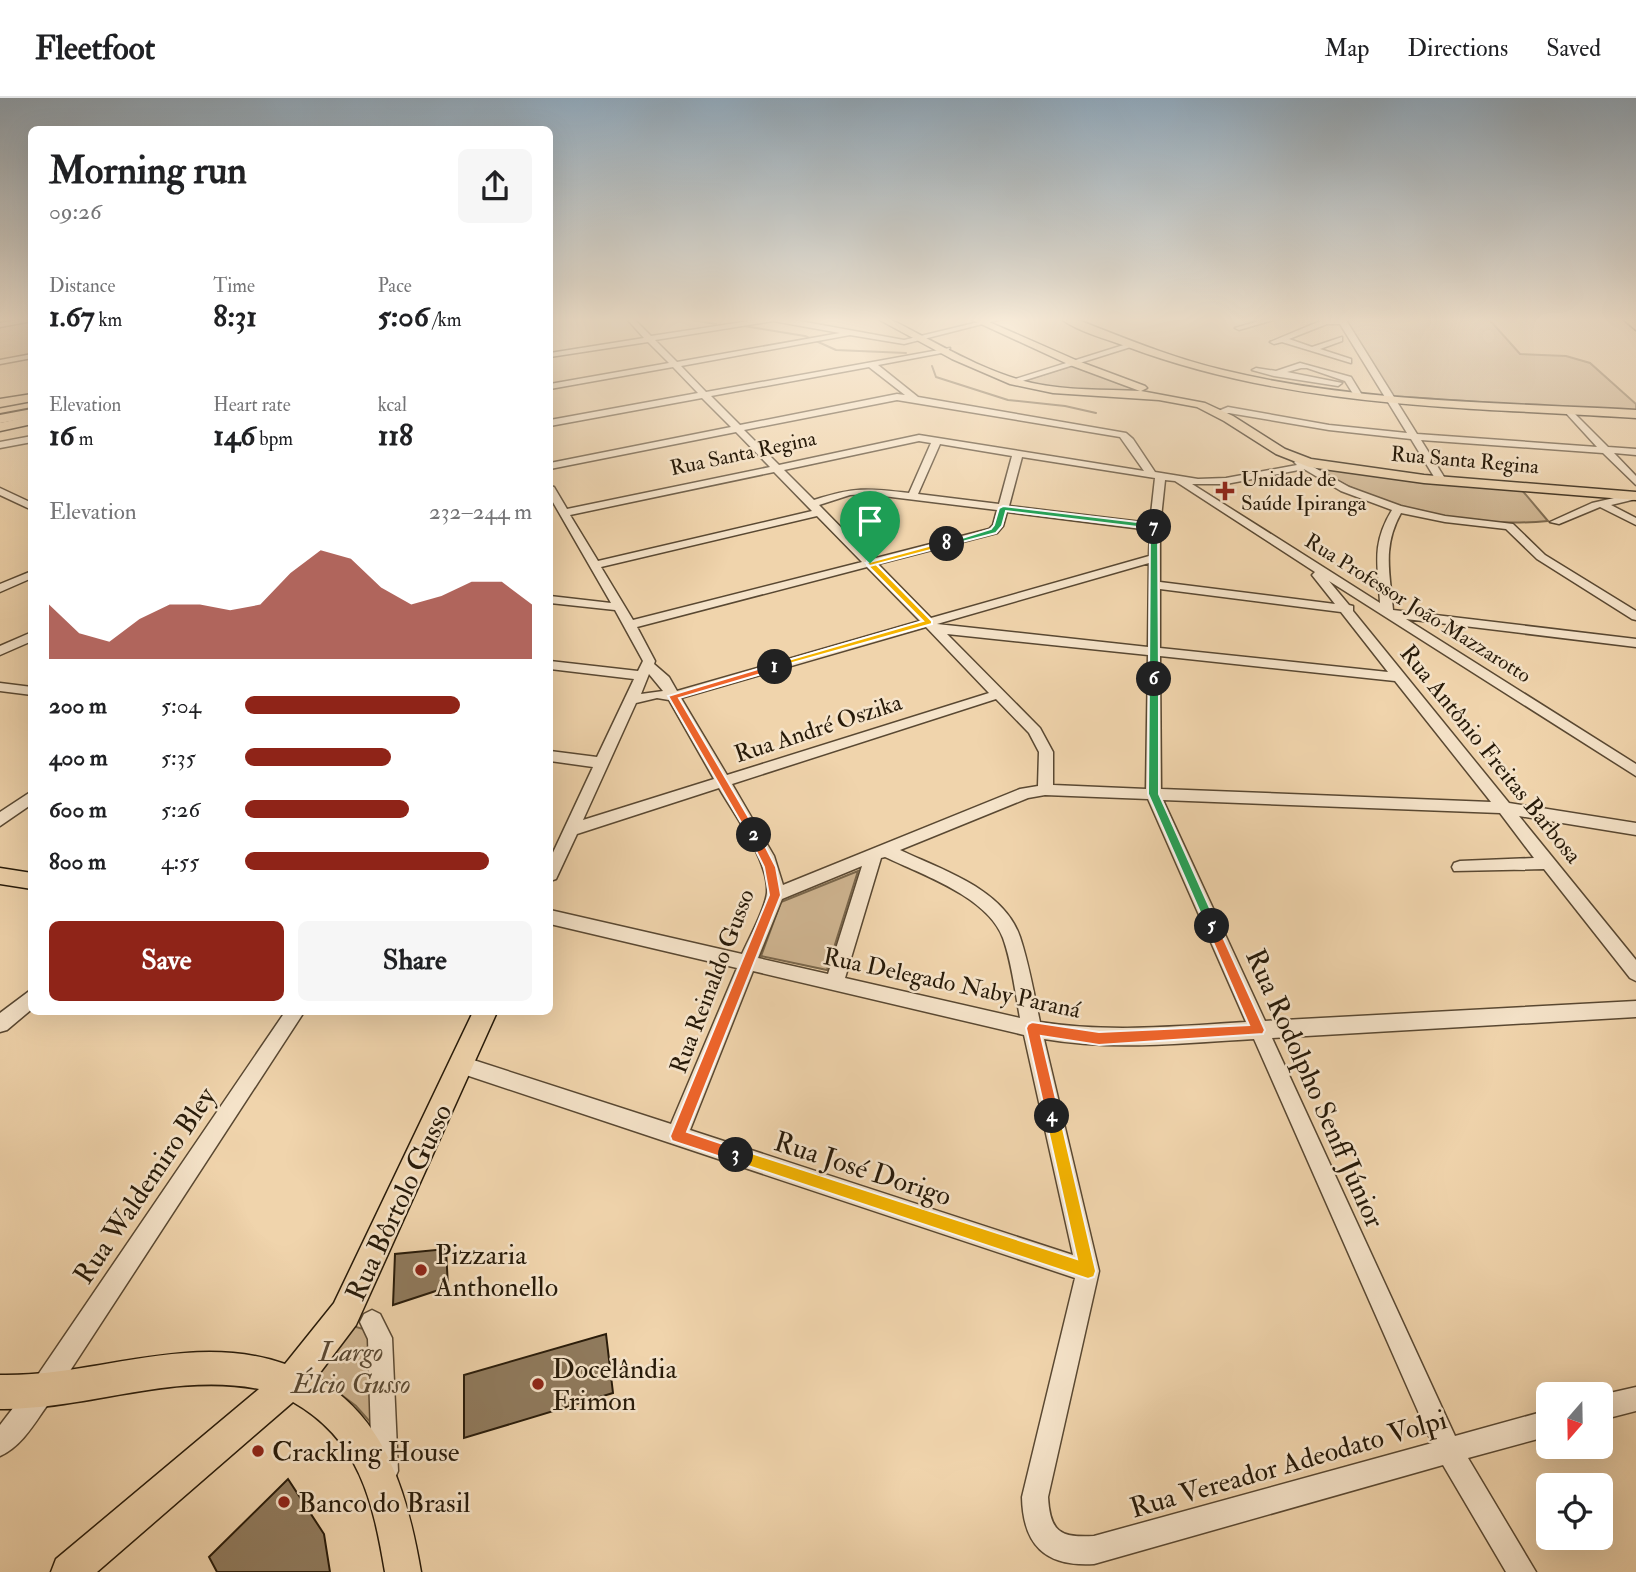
<!DOCTYPE html>
<html lang="en">
<head>
<meta charset="utf-8">
<style>
  body { margin:0; font-family:"IM FELL Double Pica",serif; background:#f6f6f6; color:#202124; height:100vh; display:flex; flex-direction:column; font-size:26px; white-space:nowrap }
  * { box-sizing:border-box; margin:0 }
  p { font-size:23px; color:#757577 }
  .icon { flex:none; width:38px; height:38px; fill:none; stroke:currentColor; stroke-width:2; stroke-linecap:round; stroke-linejoin:round }
  .map { position:relative; flex:1; overflow:hidden }
  .side { position:absolute; left:28px; top:28px; width:525px; height:889px; display:flex; flex-direction:column; background:#fff; border-radius:10px; box-shadow:0 7px 28px #0002 }
  .side>* { flex:none }
  .needle { width:46px; rotate:200deg }
  .controls { position:absolute; left:1536px; top:1284px; display:grid; gap:14px }
  .controls a { display:grid; place-items:center; width:77px; height:77px; border-radius:10px; background:#fff; box-shadow:0 7px 28px #0002; font-size:35px }
  .pin { position:absolute; display:grid; place-items:center; width:60px; height:60px; color:#fff; margin:-72px -30px; border-radius:50% 50% 50% 0; rotate:-45deg; box-shadow:0 0 7px #0007 }
  .pin .icon { rotate:45deg }
  .km { position:absolute; width:35px; height:35px; margin:-18px; border-radius:50%; background:#222; color:#fff; font-size:19px; line-height:35px; text-align:center }
  .round { display:grid; place-items:center; flex:none; width:74px; height:74px; border-radius:10px; background:#f6f6f6 }
  .overview { display:flex; align-items:center; justify-content:space-between; height:119px; padding:0 21px }
  h1 { font-size:38px; font-weight:700; line-height:52px }
  .stats { display:grid; grid-template-columns:repeat(3,1fr); gap:10px; height:119px; padding:7px 21px }
  .stats div { display:grid; align-content:center }
  .stats b { font-size:30px; font-weight:700 }
  .stats small { font-size:19px; font-weight:400 }
  .stats p { font-size:19px }
  .chart { height:196px; padding:14px 21px }
  .chart p { display:flex; justify-content:space-between }
  .chart svg { width:100%; height:126px; margin-top:7px; fill:#8f2418; opacity:.7 }
  .button { display:flex; gap:14px; margin-top:auto; padding:14px 21px }
  .button a { flex:1; height:80px; border-radius:10px; background:#8f2418; color:#fff; font-size:28px; font-weight:700; line-height:80px; text-align:center }
  .button a+a { background:#f6f6f6; color:#202124 }
  ul { padding:0 21px; list-style:none; font-size:23px }
  li { display:grid; grid-template-columns:112px 84px 1fr; align-items:center; height:52px }
  li i { height:18px; border-radius:9px; background:#8f2418 }
  header { display:flex; align-items:center; gap:42px; box-sizing:border-box; height:98px; padding:0 35px; background:#fff; border-bottom:2px solid #e0e0e0 }
  header strong { font-size:33px }
  nav { display:flex; gap:38px; margin-inline-start:auto; font-size:24px }
  .map>svg:first-child { display:block }
</style>
</head>
<body>
<header>
<strong>Fleetfoot</strong>
<nav><a>Map</a><a>Directions</a><a>Saved</a></nav>
</header>
<div class="map">
<svg width="1636" height="1474" viewBox="0 0 1636 1474">
  <rect width="100%" height="100%" fill="#f0d4ac"/>
  <filter id="stains"><feTurbulence type="fractalNoise" baseFrequency=".00286" numOctaves="4"/><feColorMatrix values="0 0 0 0 .2 0 0 0 0 .09 0 0 0 0 .02 0 0 0 .5 -.17"/></filter>
  <radialGradient id="worn" r=".72"><stop offset=".6" stop-color="#630" stop-opacity="0"/><stop offset="1" stop-color="#630" stop-opacity=".3"/></radialGradient>
  <path fill="#ceb490" stroke="#7a674c" stroke-width="2" d="M1344,220H1488L1520,256L1566,258L1590,265L1636,306V315L1393,298Z
    M1074,267L1138,292V293L1055,291L1023,283Z
    M1327,371L1521,391L1548,423C1472,430 1390,413 1323,375Z
    M858,773L827,872L761,858L781,804Z
    M349,1227L367,1232L373,1240L379,1334L356,1308L314,1276Z"/>
  <g fill="none" stroke-linecap="round" stroke-linejoin="round">
    <path stroke="#77644a" stroke-width="2" d="M679,220L716,226
      M744,228L805,238L836,252L906,255
      M932,268L936,279L1008,302L1065,308L1096,315"/>
  </g>
  <path fill="#907b5e" stroke="#271a09" stroke-width="2" d="M446,1151L448,1189L393,1207L395,1156Z
    M606,1236L613,1295L464,1340V1277Z
    M288,1381L324,1436L330,1474H217L209,1459Z"/>
  <g fill="none" stroke-linecap="round" stroke-linejoin="round">
    <g stroke="#594832" stroke-width="3">
      <path id="minor" d="M27,220H32V223L0,229V225Z
        M626,220H633L651,238L769,220H783L904,242L995,220H1006L904,246L850,237L681,268L706,294L950,250L947,254L878,267L918,299L1126,335L1133,341L1155,374L1198,381L1226,380L1297,367L1294,364L1299,361L1349,389L1401,408L1445,418L1513,426L1545,457L1636,513V522L1632,521L1537,461L1506,431L1445,424L1401,415C1382,449 1390,475 1393,512L1636,541V549L1406,521L1636,666V678L1329,483L1349,507L1353,508V513L1509,705L1636,725V737L1519,718L1636,862V883L1630,880L1544,771L1454,773L1452,769L1454,765L1460,763L1534,760L1500,715L1163,702L1265,923L1636,903V919L1272,940L1455,1338L1549,1312V1338L1468,1360L1536,1474H1506L1443,1367L1094,1466C1045,1469 1023,1447 1022,1399L1075,1180L454,973L451,967L454,961L461,958L671,1026L737,870L550,826V812L742,856C749,840 765,812 767,795C769,763 735,718 719,690L577,736L556,781L550,783V761L593,669L550,663V653L597,659L634,581L550,571V563L638,573L643,563L615,512L550,505V498L611,505L550,399V388L554,389L567,411L770,369L736,334L550,371V365L731,329L702,300L550,328V322L698,295L673,269L550,291V286L669,265L648,244L550,259V255L644,240ZM773,223L840,235L677,264L655,242ZM869,269L905,297L897,296L740,327L711,298ZM897,302L1120,339L1144,373L919,337L779,367L744,332ZM919,343L931,345L909,395C866,390 855,389 814,402L784,372ZM940,346L1012,358L999,406L918,396ZM1022,359L1155,380L1150,425L1009,408ZM1304,371L1341,393L1392,412C1371,447 1378,466 1380,505L1192,386H1226ZM774,374L812,413L598,463L570,417ZM1165,382L1175,383L1315,474L1312,477L1335,506L1160,484V429ZM867,396L997,412L993,427L989,431L872,461L819,407L850,397ZM1007,414L1150,432L1149,458L931,520L878,466L997,435L1003,428ZM817,418L862,464L633,522L601,469ZM1149,465L1148,549L937,526ZM867,469L920,523L677,593L669,579L654,566L655,563L637,529ZM1160,491L1341,514L1388,574L1160,550ZM926,529L989,595L727,677L681,600ZM947,536L1148,557L1146,691L1053,687V654L1040,630ZM1160,558L1395,583L1491,704L1161,691ZM649,576L663,593L641,596ZM657,600L669,602L714,681L583,722L636,605ZM996,601L1029,635L1039,654L1038,688L1020,691L783,787L774,758L732,686ZM1045,697L1148,701L1246,924C1176,928 1110,935 1040,924C1034,896 1029,866 1020,839C1004,791 942,772 900,752L1028,700ZM885,759C921,776 988,799 1003,840C1012,865 1015,894 1020,920L845,880L881,760ZM862,768L828,876L758,860L782,801ZM753,873L1024,937L1073,1157L690,1032ZM1044,941C1114,953 1183,945 1254,941L1432,1345L1094,1438C1060,1440 1050,1434 1048,1399L1099,1173Z
        M1269,220H1280L1239,232L1235,230Z
        M1337,220H1343L1346,222L1417,336L1597,349L1565,314L1564,312L1568,309L1608,349L1636,351V357L1614,355L1636,378V387L1603,355L1421,342L1446,382L1441,385L1436,382L1411,341L1329,332L1229,315L1218,317V313L1228,309L1329,327L1407,335L1340,226H1327L1289,241L1312,249L1342,239V243L1320,251L1351,261V265L1282,244L1274,246L1270,244L1323,222H1337Z
        M1130,245L1137,247L1016,285L1009,283Z
        M32,256V260L0,266V262Z
        M1300,265L1351,279L1362,297L1355,299L1345,283L1307,270H1301L1287,274L1342,285L1338,288L1274,278L1252,272L1256,270L1276,273Z
        M32,338V344L0,350V344Z
        M0,390L32,405V412L0,397Z
        M1636,395V401L1611,407L1636,420V427L1600,409L1559,426L1550,424L1592,405Z
        M32,473V480L0,494V486Z
        M32,534V543L0,557V548Z
        M0,585L32,589V597L0,593Z
        M32,693V706L0,728V714Z
        M32,891V911L7,932L0,934V915Z
        M285,914H304L51,1302C37,1321 23,1348 0,1358V1327L33,1284Z
        M372,1212L380,1216L392,1240L398,1373L394,1382L385,1386L376,1382L372,1373L368,1241L360,1224L364,1216Z
        M1636,1289V1313L1601,1322V1297Z"/>
    </g>
    <g stroke="#271a09" stroke-width="3">
      <path id="major" d="M876,220H888C934,243 981,273 1032,285C1068,293 1104,291 1140,293L1070,267L968,220H980L1078,263L1145,288L1147,290L1141,293L1205,305L1233,318L1285,351L1311,361L1424,377L1636,394V402L1424,385L1309,369L1276,356L1224,323L1197,309L1159,302L1053,295L1010,286L952,261Z
        M1060,220H1073C1122,239 1172,260 1223,272C1358,305 1499,304 1636,312V320C1465,309 1290,310 1128,249C1107,241 1078,234 1060,220Z
        M1622,220H1632L1636,223V232Z
        M32,296V303L0,309V301Z
        M32,318V326L0,333V325Z
        M0,770L32,775V791L0,786Z
        M473,914H497L356,1227L316,1280C387,1320 408,1399 421,1474H385C373,1404 360,1342 293,1304L97,1474H51L56,1461L259,1291C172,1274 87,1312 0,1311V1277C96,1279 191,1233 285,1266L334,1205Z"/>
    </g>
    <g stroke="#271a09" stroke-width="4">
      <path id="highway" d="M32,311V319L0,325V317Z"/>
    </g>
    <use href="#minor" fill="#f5e3c9" fill-rule="evenodd"/>
    <use href="#major" fill="#f0d4ac" fill-rule="evenodd"/>
    <use href="#highway" fill="#f0d4ac" fill-rule="evenodd"/>
  </g>
  <linearGradient id="sky" x2="0" y2="1"><stop stop-color="#90a8ba"/><stop offset="0.52" stop-color="#f8ecda"/><stop offset="1" stop-color="#f8ecda" stop-opacity="0"/></linearGradient>
  <rect width="1636" height="426" fill="url(#sky)"/>
  <path fill="#f5b400" stroke="#fff" stroke-width="2" d="M867,463H873L932,523V526L771,571V567L923,523L867,467Z"/>
  <path fill="#f0652b" stroke="#fff" stroke-width="2" d="M775,566L779,569L778,571L679,600L759,737L754,742L750,740L668,598Z"/>
  <path fill="#f0652b" stroke="#fff" stroke-width="2" d="M754,733L758,734L776,769L781,797L687,1034L741,1052L743,1057L741,1062L736,1064L672,1043L670,1038L769,797L764,769L748,737Z"/>
  <path fill="#f5b400" stroke="#fff" stroke-width="2" d="M1052,1011L1060,1018L1096,1173L1094,1179L1088,1181L736,1064L730,1062L728,1057L730,1052L736,1050L1077,1161L1045,1018Z"/>
  <path fill="#f0652b" stroke="#fff" stroke-width="2" d="M1212,823L1218,828L1265,932L1263,936L1099,947L1041,938L1060,1018L1058,1023H1047L1026,930L1028,926L1032,924L1099,934L1249,927L1206,828Z"/>
  <path fill="#22a559" stroke="#fff" stroke-width="2" d="M1154,578L1159,581V696L1218,828L1212,833L1206,828L1148,696L1149,581Z"/>
  <path fill="#22a559" stroke="#fff" stroke-width="2" d="M1154,426L1158,429L1159,581L1154,584L1149,581L1150,429Z"/>
  <path fill="#22a559" stroke="#fff" stroke-width="2" d="M1003,408L1154,426L1158,429L1154,431L1006,413L1002,428L996,435L947,448L943,446L991,431L994,427L999,410Z"/>
  <path fill="#f5b400" stroke="#fff" stroke-width="2" d="M947,443L950,447L870,468L866,465Z"/>
  <g fill="#8f2418" stroke="#f5e3c9" stroke-width="2.5">
    <path d="M1221.5 382.5h7v7h7v7h-7v7h-7v-7h-7v-7h7z"/>
    <circle cx="421" cy="1172" r="7"/>
    <circle cx="538" cy="1286" r="7"/>
    <circle cx="258" cy="1353" r="7"/>
    <circle cx="284" cy="1404" r="7"/>
  </g>
  <g text-anchor="middle" stroke-width="5" stroke-linejoin="round" paint-order="stroke">
    <g font-size="21" fill="#271a09" stroke="#f5e3c9">
      <text transform="translate(743 355) rotate(-12)" y="7">Rua Santa Regina</text>
      <text transform="translate(1465 362) rotate(5)" y="7">Rua Santa Regina</text>
      <text transform="translate(1418 510) rotate(32)" y="7">Rua Professor João Mazzarotto</text>
    </g>
    <g font-size="21" fill="#271a09" stroke="#f5e3c9" text-anchor="start">
      <text x="1241" y="388">Unidade de<tspan x="1241" dy="24">Saúde Ipiranga</tspan></text>
    </g>
    <g font-size="24" fill="#271a09" stroke="#f5e3c9">
      <text transform="translate(818 630) rotate(-18)" y="8">Rua André Oszika</text>
      <text transform="translate(1491 656) rotate(51)" y="8">Rua Antônio Freitas Barbosa</text>
      <text transform="translate(712 883) rotate(-69)" y="8">Rua Reinaldo Gusso</text>
      <text transform="translate(952 885) rotate(12)" y="8">Rua Delegado Naby Paraná</text>
    </g>
    <g font-size="28" fill="#271a09" stroke="#f5e3c9">
      <text transform="translate(1316 990) rotate(66)" y="10">Rua Rodolpho Senff Júnior</text>
      <text transform="translate(863 1070) rotate(18)" y="10">Rua José Dorigo</text>
      <text transform="translate(144 1087) rotate(-56)" y="10">Rua Waldemiro Bley</text>
      <text transform="translate(398 1104) rotate(-65)" y="10">Rua Bôrtolo Gusso</text>
      <text transform="translate(1288 1365) rotate(-16)" y="10">Rua Vereador Adeodato Volpi</text>
    </g>
    <g font-size="28" fill="#271a09" stroke="#f5e3c9" text-anchor="start">
      <text x="435" y="1166">Pizzaria<tspan x="435" dy="32">Anthonello</tspan></text>
      <text x="552" y="1280">Docelândia<tspan x="552" dy="32">Frimon</tspan></text>
      <text x="272" y="1363">Crackling House</text>
      <text x="298" y="1414">Banco do Brasil</text>
    </g>
    <g font-size="28" font-style="italic" fill="#594832" stroke="#f5e3c9">
      <text x="351" y="1263">Largo<tspan x="351" dy="32">Élcio Gusso</tspan></text>
    </g>
  </g>
  <rect width="100%" height="100%" filter="url(#stains)"/>
  <rect width="100%" height="100%" fill="url(#worn)"/>
</svg>
<div class="controls">
<a><svg class="needle" viewBox="-14 -14 28 28"><path d="M0-13l5 13h-10z" fill="#e53935"/><path d="M0 13l5-13h-10z" fill="#757577"/></svg></a>
<a><svg class="icon" aria-label="locate" viewBox="0 0 24 24"><circle cx="12" cy="12" r="6"/><path d="M12 2v4M12 18v4M2 12h4M18 12h4"/></svg></a>
</div>
<div class="pin" style="left:870px;top:465px;background:#1e9e55"><svg class="icon" aria-label="arrive" viewBox="0 0 24 24"><path d="M6 21V4h12l-3 4 3 4H6"/></svg></div>
<b class="km" style="left:775px;top:569px">1</b>
<b class="km" style="left:754px;top:737px">2</b>
<b class="km" style="left:736px;top:1057px">3</b>
<b class="km" style="left:1052px;top:1018px">4</b>
<b class="km" style="left:1212px;top:828px">5</b>
<b class="km" style="left:1154px;top:581px">6</b>
<b class="km" style="left:1154px;top:429px">7</b>
<b class="km" style="left:947px;top:446px">8</b>
<section class="side">
<div class="overview"><div><h1>Morning run</h1><p>09:26</p></div><a class="round"><svg class="icon" aria-label="share" viewBox="0 0 24 24"><path d="M12 15V3M7 8l5-5 5 5M5 13v7h14v-7"/></svg></a></div>
<div class="stats">
<div><p>Distance</p><b>1.67<small> km</small></b></div>
<div><p>Time</p><b>8:31</b></div>
<div><p>Pace</p><b>5:06<small> /km</small></b></div>
</div>
<div class="stats">
<div><p>Elevation</p><b>16<small> m</small></b></div>
<div><p>Heart rate</p><b>146<small> bpm</small></b></div>
<div><p>kcal</p><b>118</b></div>
</div>
<div class="chart"><p><span>Elevation</span>232–244 m</p>
<svg viewBox="0 0 160 44" preserveAspectRatio="none"><path d="M0 44V25L10 35L20 38L30 30L40 25L50 25L60 27L70 25L80 14L90 6L100 9L110 19L120 25L130 22L140 17L150 17L160 25V44z"/></svg>
</div>
<ul>
<li><b>200 m</b>5:04<i style="width:75%"></i></li>
<li><b>400 m</b>5:35<i style="width:51%"></i></li>
<li><b>600 m</b>5:26<i style="width:57%"></i></li>
<li><b>800 m</b>4:55<i style="width:85%"></i></li>
</ul>
<div class="button"><a>Save</a><a>Share</a></div>
</section>
</div>
</body>
</html>
